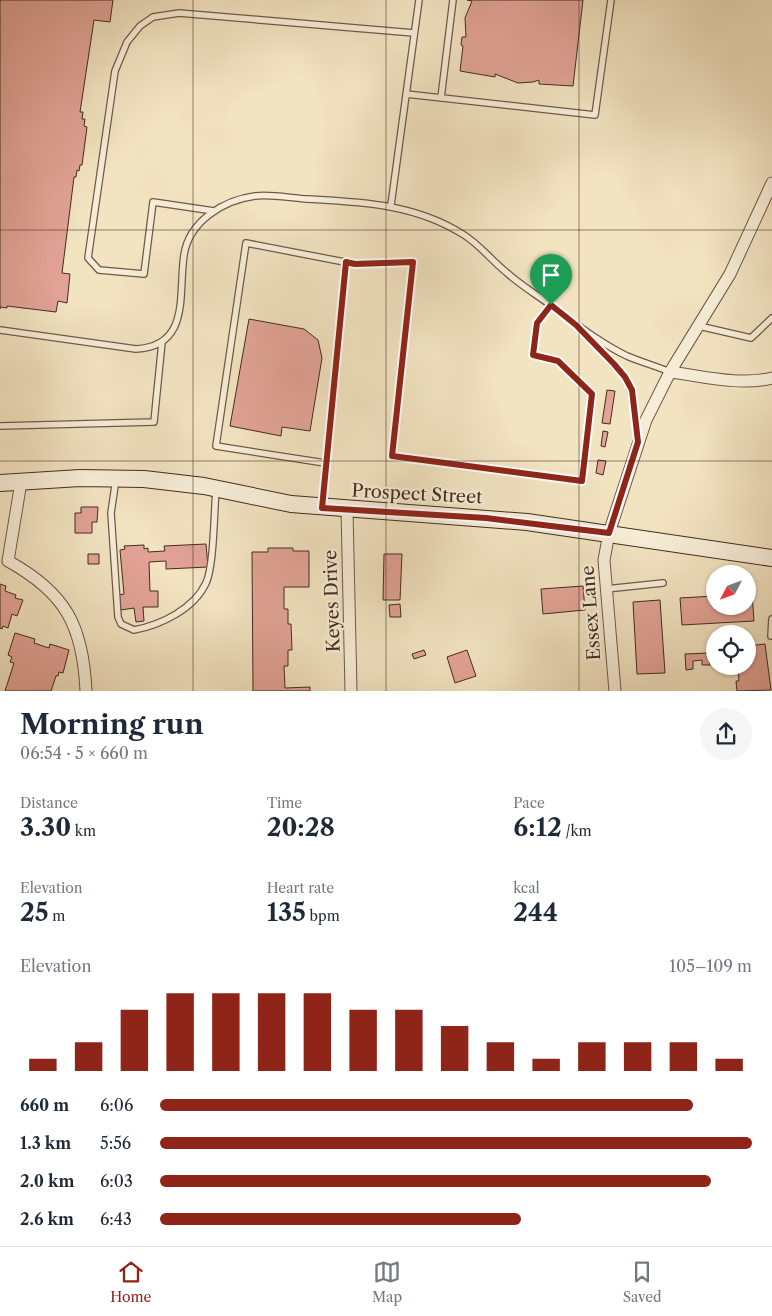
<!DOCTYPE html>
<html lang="en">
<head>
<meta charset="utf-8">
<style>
  body { margin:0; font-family:"Libre Caslon Text",serif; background:#f6f6f7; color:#1f2937; height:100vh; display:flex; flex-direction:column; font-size:19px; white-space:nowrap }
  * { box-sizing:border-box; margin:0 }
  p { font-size:16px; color:#747a83 }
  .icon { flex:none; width:28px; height:28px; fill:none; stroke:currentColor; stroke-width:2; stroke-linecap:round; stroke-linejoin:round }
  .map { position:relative; height:691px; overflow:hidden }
  .panel { display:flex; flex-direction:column; background:#fff; flex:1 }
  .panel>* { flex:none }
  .needle { width:32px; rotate:229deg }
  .controls { position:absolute; left:706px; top:565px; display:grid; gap:10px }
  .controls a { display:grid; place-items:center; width:50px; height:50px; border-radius:50%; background:#fff; box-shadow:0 1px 4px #0004; font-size:25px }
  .pin { position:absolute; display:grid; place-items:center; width:42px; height:42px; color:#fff; margin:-51px -21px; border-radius:50% 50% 50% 0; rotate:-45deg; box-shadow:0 0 5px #0007 }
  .pin .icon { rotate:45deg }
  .round { display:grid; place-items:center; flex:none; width:52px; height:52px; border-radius:26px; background:#f6f6f7 }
  .summary { display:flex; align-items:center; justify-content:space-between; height:85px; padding:0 20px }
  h1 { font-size:28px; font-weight:800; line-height:38px }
  .stats { display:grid; grid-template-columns:repeat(3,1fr); gap:8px; height:85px; padding:5px 20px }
  .stats div { display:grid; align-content:center }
  .stats b { font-size:25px; font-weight:800 }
  .stats small { font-size:14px; font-weight:400 }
  .stats p { font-size:14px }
  .chart { height:140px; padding:10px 20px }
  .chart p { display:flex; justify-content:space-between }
  .chart svg { width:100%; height:90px; margin-top:5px; stroke:#8f2418; stroke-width:6 }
  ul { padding:0 20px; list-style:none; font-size:16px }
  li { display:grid; grid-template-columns:80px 60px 1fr; align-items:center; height:38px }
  li i { height:12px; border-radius:6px; background:#8f2418 }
  .menu { display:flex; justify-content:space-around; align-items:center; height:70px; border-top:1px solid #e0e1e3; background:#fff; font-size:14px; color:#747a83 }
  .menu a { display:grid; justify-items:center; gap:2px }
  .menu .current { color:#8f2418 }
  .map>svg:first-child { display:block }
</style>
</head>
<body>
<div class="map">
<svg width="772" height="691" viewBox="0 0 772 691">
  <rect width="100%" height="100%" fill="#f2e3c1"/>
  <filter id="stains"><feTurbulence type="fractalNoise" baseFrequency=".004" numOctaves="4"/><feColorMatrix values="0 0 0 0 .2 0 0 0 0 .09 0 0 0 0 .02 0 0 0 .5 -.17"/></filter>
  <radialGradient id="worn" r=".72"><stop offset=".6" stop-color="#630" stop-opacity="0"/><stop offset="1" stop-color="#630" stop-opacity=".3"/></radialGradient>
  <path fill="#e2a396" stroke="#422d20" d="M0,0H113L110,22L94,20L80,112H83L82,119H85L84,126L87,127L82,165H80L79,171L77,170L76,177H74L62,273L70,274L67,303L58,301L56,312L7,306V308L0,307V309Z
    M467,0H583L573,86L539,84V80L533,82L518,83L495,74V77L460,71L463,46L461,45L462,37H466L465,18L472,1Z
    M249,319L304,329L318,340L322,358L310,431L282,427L281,436L230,426Z
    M607,390L615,391L610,424L602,423Z
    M603,431L608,432L605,447L601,446Z
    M598,460L606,461L603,475L596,473Z
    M81,507H98L97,522H92V533H75V513H81Z
    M206,544L208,567L166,569V561L149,562L150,591H158V607H143L144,621L136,622L134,608L121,610L119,595L124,594L120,550L125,549L124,546L144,545V549L148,548V552L165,551L164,546Z
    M268,548H293V551H309V587H284V609H288V624H291L292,650H288V666H284L285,688L310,687V691H253L252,552H268Z
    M88,554H99V564H88Z
    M384,554H402L400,600H383Z
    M0,584L6,586L5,591L16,595L15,598L23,600L17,616L12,614L8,628L3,626L2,629L0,628Z
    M583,586L585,610L543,614L541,589Z
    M752,593L754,621L682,625L680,598L715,596V606H748V594Z
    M660,600L665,673L637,674L633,602Z
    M400,604L401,617H390L389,605Z
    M15,633L35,639L34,643L49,648L50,644L69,650L63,673L59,672L58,676H56L51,691H5L14,663L10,662L12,657L8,655Z
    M765,644L771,690L737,691L736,681H739L738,666H748V646Z
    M424,650L426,655L414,659L412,654Z
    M467,650L476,676L455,683L447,657Z
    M709,653L710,665H702V660L693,661V669L686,670L685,654Z"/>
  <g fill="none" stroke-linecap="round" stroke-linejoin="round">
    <g stroke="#6e5a48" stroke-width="8">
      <path id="lane" d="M406,94L595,115L611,0
        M441,98L453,0
        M391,205L419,0
        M214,211L153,202L144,274L99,270L88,258L115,71L127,42L140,26L153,17L179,13L414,33
        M699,326L751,338L772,318
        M0,330L136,349C191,346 178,294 184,255C189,221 224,200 255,196C271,194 290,198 307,199C362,202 416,204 464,235C480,245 491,260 506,272C519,284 534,293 549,304C574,322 598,342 627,356C641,362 656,366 670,372
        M586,335L625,377L631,390L638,436
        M0,426L154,422L162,342
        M325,463L216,446L246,243L355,264L413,262L392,456L582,481L592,394L558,361L533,355L537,323L551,305
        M116,479L111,513L118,617L121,624L134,630C161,625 194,609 206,583C214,566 214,512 216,490
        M322,504L346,262
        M606,589L663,583
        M771,636L772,619"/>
    </g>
    <g stroke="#6e5a48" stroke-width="13">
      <path id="street" d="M670,372C703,376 739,386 772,378
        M21,482L8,561C66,593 83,626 86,691
        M347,510L351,691
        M615,691L604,560L609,533L646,420L670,372L730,274L772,183"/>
    </g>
    <g stroke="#422d20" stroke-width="18">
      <path id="secondary" d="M0,483L80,478L144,479L204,486L291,504L527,522L772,558"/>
    </g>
    <use href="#lane" stroke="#f7edd7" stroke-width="5.5"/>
    <use href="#street" stroke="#f7edd7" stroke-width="11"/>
    <use href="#secondary" stroke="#f7edd7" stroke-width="16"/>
  </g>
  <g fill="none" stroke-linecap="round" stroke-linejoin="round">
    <g stroke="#fff" stroke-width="10">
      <path id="route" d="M346,262L355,264L413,262L392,456L582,481L592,394L558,361L533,355L537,323L551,305L576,325L614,364L625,377L632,390L638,442L609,533L486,518L322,508Z"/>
    </g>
    <use href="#route" stroke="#8f2418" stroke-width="6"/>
  </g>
  <path fill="none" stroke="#422d20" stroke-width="1" stroke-opacity="0.55" d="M193,0V691M386,0V691M579,0V691M0,230H772M0,461H772"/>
  <g text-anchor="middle" stroke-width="4.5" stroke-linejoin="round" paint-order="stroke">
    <g font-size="18" fill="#422d20" stroke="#f7edd7">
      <text transform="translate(417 494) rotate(3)" y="6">Prospect Street</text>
      <text transform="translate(332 601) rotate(-92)" y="6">Keyes Drive</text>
      <text transform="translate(591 613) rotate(-94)" y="6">Essex Lane</text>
    </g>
  </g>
  <rect width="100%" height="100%" filter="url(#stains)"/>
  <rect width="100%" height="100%" fill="url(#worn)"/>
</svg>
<div class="controls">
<a><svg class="needle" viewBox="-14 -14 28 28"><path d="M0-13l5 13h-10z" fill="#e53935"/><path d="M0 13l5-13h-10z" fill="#747a83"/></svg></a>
<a><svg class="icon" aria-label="locate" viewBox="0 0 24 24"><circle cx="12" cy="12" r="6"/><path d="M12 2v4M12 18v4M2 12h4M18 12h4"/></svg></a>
</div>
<div class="pin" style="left:551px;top:305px;background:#1e9e55"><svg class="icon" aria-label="arrive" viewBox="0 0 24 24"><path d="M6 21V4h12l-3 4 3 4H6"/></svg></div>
</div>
<section class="panel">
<div class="summary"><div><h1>Morning run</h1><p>06:54 · 5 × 660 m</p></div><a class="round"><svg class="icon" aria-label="share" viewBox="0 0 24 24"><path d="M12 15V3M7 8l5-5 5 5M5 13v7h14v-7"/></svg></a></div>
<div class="stats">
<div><p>Distance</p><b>3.30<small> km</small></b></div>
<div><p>Time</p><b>20:28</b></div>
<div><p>Pace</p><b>6:12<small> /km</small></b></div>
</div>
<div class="stats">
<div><p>Elevation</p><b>25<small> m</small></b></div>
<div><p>Heart rate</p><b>135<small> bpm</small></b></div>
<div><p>kcal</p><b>244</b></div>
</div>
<div class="chart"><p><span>Elevation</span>105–109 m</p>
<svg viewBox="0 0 160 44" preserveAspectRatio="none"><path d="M5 44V38M15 44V30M25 44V14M35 44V6M45 44V6M55 44V6M65 44V6M75 44V14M85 44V14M95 44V22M105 44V30M115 44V38M125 44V30M135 44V30M145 44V30M155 44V38"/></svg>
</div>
<ul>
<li><b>660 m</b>6:06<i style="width:90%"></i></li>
<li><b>1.3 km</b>5:56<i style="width:100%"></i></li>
<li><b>2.0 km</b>6:03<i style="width:93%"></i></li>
<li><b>2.6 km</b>6:43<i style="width:61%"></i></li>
</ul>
</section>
<nav class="menu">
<a class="current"><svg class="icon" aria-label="home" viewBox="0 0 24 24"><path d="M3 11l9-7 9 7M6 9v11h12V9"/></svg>Home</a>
<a><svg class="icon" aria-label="map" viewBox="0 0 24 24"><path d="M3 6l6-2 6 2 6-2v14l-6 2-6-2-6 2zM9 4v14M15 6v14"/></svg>Map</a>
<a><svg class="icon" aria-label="saved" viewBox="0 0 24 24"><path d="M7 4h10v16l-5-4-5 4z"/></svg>Saved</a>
</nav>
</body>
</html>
